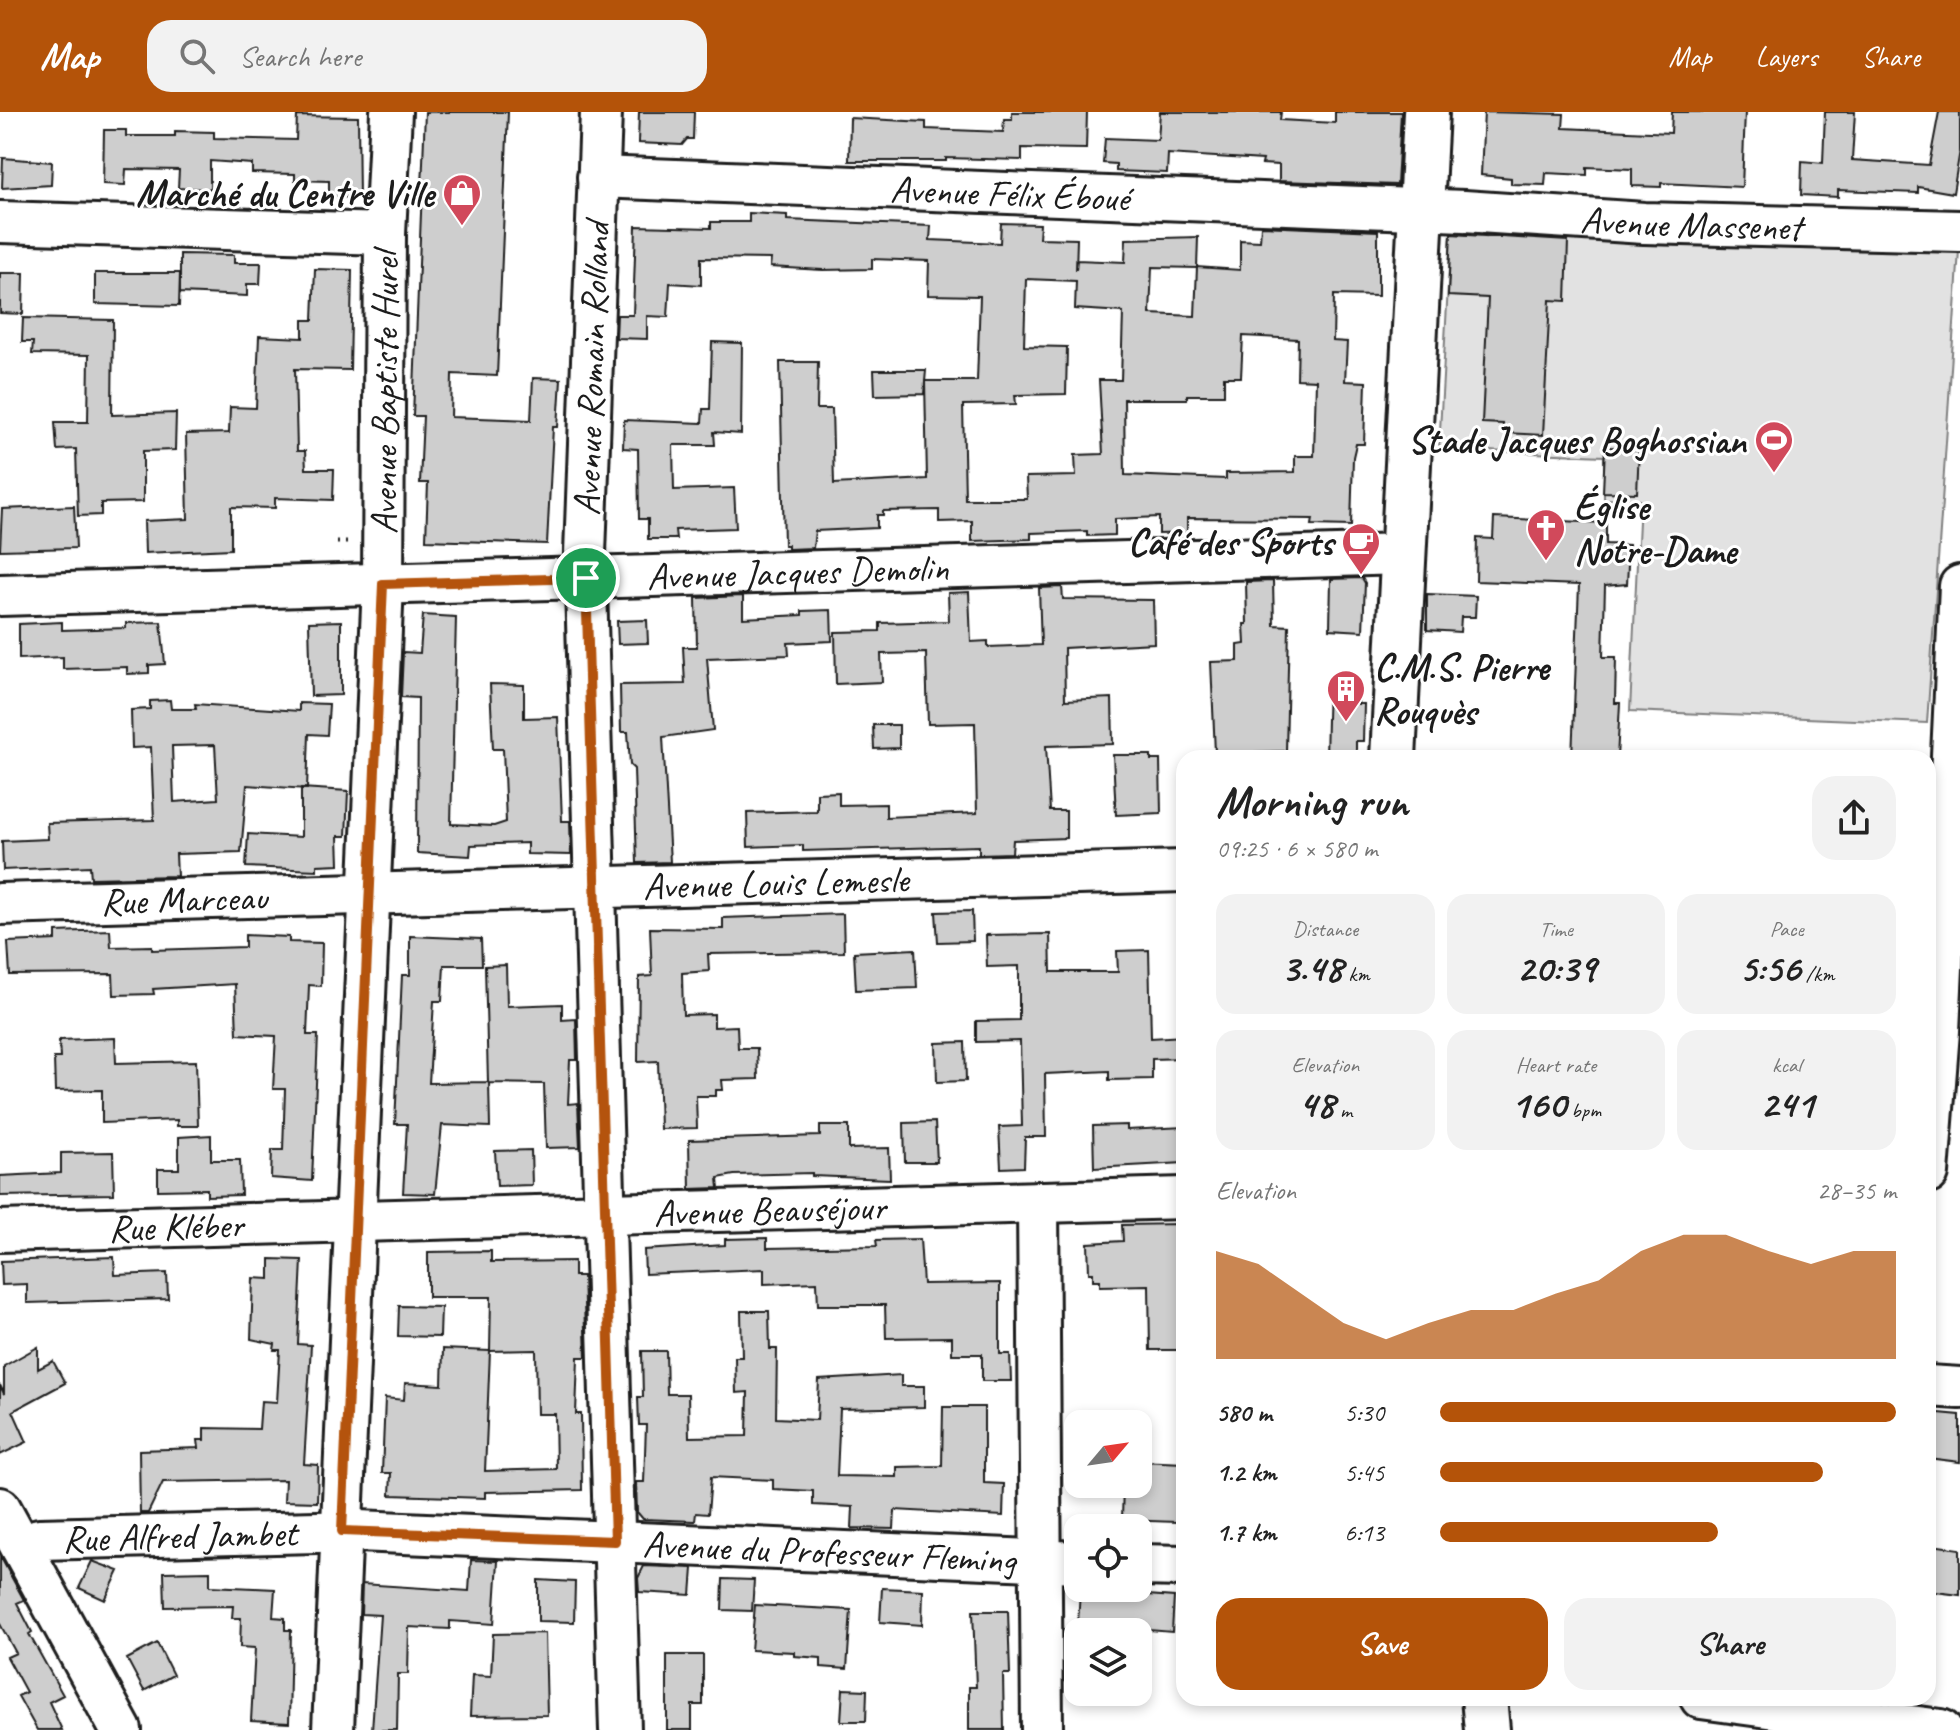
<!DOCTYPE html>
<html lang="en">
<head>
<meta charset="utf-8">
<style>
  body { margin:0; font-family:Caveat,sans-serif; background:#f2f2f2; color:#222; height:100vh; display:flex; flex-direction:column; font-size:30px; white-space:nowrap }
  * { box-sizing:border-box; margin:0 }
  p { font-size:26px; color:#767676 }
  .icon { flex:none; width:44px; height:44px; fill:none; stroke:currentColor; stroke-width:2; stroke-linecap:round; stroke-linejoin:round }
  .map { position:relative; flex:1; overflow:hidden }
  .drawer { position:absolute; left:1176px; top:638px; width:760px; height:956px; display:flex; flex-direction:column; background:#fff; border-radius:24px; box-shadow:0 4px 12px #0003 }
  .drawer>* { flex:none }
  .needle { width:52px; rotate:61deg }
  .tools { position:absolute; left:1064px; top:1298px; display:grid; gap:16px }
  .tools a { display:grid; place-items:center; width:88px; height:88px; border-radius:16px; background:#fff; box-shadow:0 4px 12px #0003; font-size:40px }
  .pin { position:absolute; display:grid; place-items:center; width:68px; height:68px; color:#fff; margin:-34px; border:4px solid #fff; border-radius:50%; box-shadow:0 2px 8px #0007 }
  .round { display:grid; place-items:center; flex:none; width:84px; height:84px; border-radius:24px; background:#f2f2f2 }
  .head { display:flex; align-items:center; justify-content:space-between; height:136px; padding:0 40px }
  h1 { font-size:44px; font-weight:700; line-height:60px }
  .figures { display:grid; grid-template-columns:repeat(3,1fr); gap:12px; height:136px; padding:8px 40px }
  .figures div { display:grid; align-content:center; border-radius:20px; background:#f2f2f2; text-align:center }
  .figures b { font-size:40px; font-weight:700 }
  .figures small { font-size:22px; font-weight:400 }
  .figures p { font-size:22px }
  .chart { height:224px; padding:16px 40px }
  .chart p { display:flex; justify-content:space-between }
  .chart svg { width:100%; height:144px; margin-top:8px; fill:#b45309; opacity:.7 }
  .cta { display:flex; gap:16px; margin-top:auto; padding:16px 40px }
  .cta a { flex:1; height:92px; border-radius:24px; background:#b45309; color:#fff; font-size:32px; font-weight:700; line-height:92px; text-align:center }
  .cta a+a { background:#f2f2f2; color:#222 }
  ul { padding:0 40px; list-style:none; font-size:26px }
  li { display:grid; grid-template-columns:128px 96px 1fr; align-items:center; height:60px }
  li i { height:20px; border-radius:10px; background:#b45309 }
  header { display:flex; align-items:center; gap:48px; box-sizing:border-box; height:112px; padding:0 40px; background:#b45309; color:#fff }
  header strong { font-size:38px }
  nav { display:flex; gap:44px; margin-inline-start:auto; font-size:28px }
  .search { width:560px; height:72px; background:#f2f2f2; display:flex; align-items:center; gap:20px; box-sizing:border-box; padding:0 28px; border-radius:24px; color:#767676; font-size:30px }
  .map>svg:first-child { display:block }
</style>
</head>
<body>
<header>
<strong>Map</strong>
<div class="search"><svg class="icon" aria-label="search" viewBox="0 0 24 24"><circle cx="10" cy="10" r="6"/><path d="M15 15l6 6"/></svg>Search here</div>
<nav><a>Map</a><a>Layers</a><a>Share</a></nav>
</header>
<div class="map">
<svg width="1960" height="1618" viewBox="0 0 1960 1618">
  <rect width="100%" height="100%" fill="#fff"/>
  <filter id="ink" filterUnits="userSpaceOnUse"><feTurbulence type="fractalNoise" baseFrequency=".0125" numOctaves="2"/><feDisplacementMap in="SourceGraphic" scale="16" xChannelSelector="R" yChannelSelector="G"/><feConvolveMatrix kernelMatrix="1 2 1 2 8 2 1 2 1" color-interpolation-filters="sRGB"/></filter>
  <g filter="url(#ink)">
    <path fill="#e2e2e2" stroke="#7f7f7f" stroke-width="2" d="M1451,120L1959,138L1927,611L1630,599L1640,388L1604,387V344L1439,337Z"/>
    <path fill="#cecece" stroke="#1c1c1c" stroke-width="2" fill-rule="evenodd" d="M425,0H508L497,264L452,262L451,305L531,308L533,266L561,267L558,315H553L547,432L426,428L428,371H420L423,304H413Z
      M639,0H694L693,27H687L682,33L638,31Z
      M1012,0H1087L1086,37L1022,36V48L946,46V49H849L850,6L926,10V17L1003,20L1004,7H1012Z
      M1160,0H1281L1280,8L1335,11V0H1401L1397,73L1279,69V53L1262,52L1263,48L1168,42L1167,61L1116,59V52L1103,51L1105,26L1158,28Z
      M1484,0L1564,2L1563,16L1671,21L1672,0H1745L1742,75L1661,71V75L1632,74V57L1587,55V63L1546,61L1545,73L1511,72V66L1481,63Z
      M1825,0H1855L1852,48L1929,53L1939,0H1960V38L1953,81L1918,75V81L1838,78V85L1801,83L1802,49L1823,51Z
      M297,4L358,5L359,86L329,85V69L295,68V62L252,61V52L210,49V77L178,76L179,58L126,57L125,73L103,72L104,18H126V24H175V19L214,20V26L296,28Z
      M3,46L52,50L51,73L2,76Z
      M749,101L787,103V108L931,114L930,128L1000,131L1001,111L1040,112L1039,126L1077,127L1076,158L1077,148L1125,150L1126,127L1198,125L1197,156L1152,155L1150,202L1195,204L1197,155L1240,158V128L1260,129L1261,114L1378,119V184L1334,183L1333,229L1347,230L1345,269L1366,270L1364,332H1356L1353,345L1351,414L1312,413L1313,407L1187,406V421L1159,422V405L1115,407V423L1087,424V419L1031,421V427L972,429V409L939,410V398L883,399V403H877V416L815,419L813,436L788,437V433H784L780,250H818L817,297H832L834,372L927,367L925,269H977L980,184L928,183L929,149L872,147V157L823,158L770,155L771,147L701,146V173L670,171L668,205L647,204V227L616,226L617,203H633L636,114L711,116V110H749ZM1026,167L1076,169L1075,197L1123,200L1121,268H1099L1103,342L1075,343L1076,364L1026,365L1027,387H965L963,293L1016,292L1015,283L1066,282L1067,235L1024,234ZM1243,224L1298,227L1297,267L1316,268L1314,344H1295V360L1226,361V367L1125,363L1124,287H1187V283H1224V265H1241Z
      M1451,122L1568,129L1566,189L1550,188L1543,323L1503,321V312L1482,311L1488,186L1448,184Z
      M180,142L234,143V151H261L260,172H247V184L180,181Z
      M315,157L352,158L350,258L295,257L297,339H305L306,357H334L333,388L275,386V396L231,395V437L145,441L144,409L188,407L186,322L229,321L230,295L256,296L259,224L303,226V208H313Z
      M0,161H24L23,202L0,201Z
      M95,161H180L179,194L95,192Z
      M23,206L113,208L112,303L176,301L175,338L143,339V390L101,391V403L78,404L76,337L57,338L55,310H88L89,243L32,242L33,230H22Z
      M712,230L742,231L741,322L714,320L715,333H673L674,378L734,376L736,416L675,418L676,427H648V407H639L638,337L623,336L624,308L702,311L703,297H710Z
      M874,258H926L924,282L875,283Z
      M1605,335L1639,336L1637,381L1603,380Z
      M74,394L76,436L0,438L2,397Z
      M1494,406L1606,411V432L1629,433L1627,472L1605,474L1603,545H1616L1615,591H1620L1617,646H1572L1579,473L1476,469L1477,426L1493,427Z
      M1362,466L1365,471L1363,519L1330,517L1331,467Z
      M1273,469L1274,513L1289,514L1286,639L1215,641L1211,550L1238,549V533L1245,532L1244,512H1247L1246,470Z
      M1062,475L1063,487L1153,488L1154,531L1064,536L1065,588L1112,586L1113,632L1046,634L1050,699H1066V726L1013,728L1012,741L979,742V734L803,739V733L748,735L747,701L817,699V681L839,680V693L886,692V705L977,701L975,611L928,612L926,541L881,542L882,570L836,572L835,520L880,519V511L949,509L948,481L969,480L971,530L988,529V535L1041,533L1039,476Z
      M1427,482L1476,484L1475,505H1461L1460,520L1427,518Z
      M743,484V506L802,503V499L831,498L832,529L788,531L789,543L707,546L713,618L663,625L670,750L637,751L634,657L630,653L628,620H621L620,573L685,572L683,535H697L696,486Z
      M423,503L456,505L451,712L494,714L506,710L503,637H493L490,572L524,573V606L558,605L562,709H570L571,743L527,742V731L471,733L470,744L417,741L418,586L401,585L403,540L420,541Z
      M647,508L648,531L618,532L617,509Z
      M341,509V583L311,584L309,510Z
      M62,510V518L126,516V511L161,510L165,552L149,553V561L127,562V555L63,557V545L19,547V512Z
      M1328,569L1359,570L1358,592H1364L1363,629H1356V646H1326Z
      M170,588L171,597H196L195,592L299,599V591L329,592L327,623L309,622L307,677L247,673L241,740L176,742L177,764L91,766L90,754L3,758L2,729L48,727L47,711L154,708L151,635L132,636L131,598L150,597V589ZM215,633L218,687L174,690L172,634Z
      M873,613H899V636L874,637Z
      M1113,643H1151V648H1160L1161,701L1116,703Z
      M301,676L348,679L346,724H338L339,752L317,753V758L246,755L248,722L301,725Z
      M972,799L973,829L938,830L936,800Z
      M843,802L844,840L708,842L709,859L682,861L683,903L714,902V915L737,914L738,936H757L758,967L722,968L723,978H716V984H696L697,1016L660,1017L658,949L638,950L639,865L652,864L650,816L723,817V806Z
      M110,818L111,835L152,834V838L245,835V823L289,825V830L322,831L321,874L309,873L307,923H318L312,1069L271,1066L272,1038H283L285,977H273L276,924L237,922L235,872L153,877L154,882L114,883L113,862L10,863L8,830L56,828V820Z
      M1050,822L1051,860H1118L1117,839L1149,838L1151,926L1184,924V946L1152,947V967L1109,968V959L1045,962L1046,1025H1025L1024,1055L1001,1056L999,1015L1022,1014L1020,929L976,930V909L1019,908V854L987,855L986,823Z
      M410,824L481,827L482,853H444L442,889H434L429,971L488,970L485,854L506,853L507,894L562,892V908L576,907L577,948H570L568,992L578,991L580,1035L546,1036L544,972L489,971L490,1015L442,1013L435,1082L403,1081L407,1012H395L402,863H410Z
      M915,837L917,876L856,878L854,840Z
      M115,926L116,951L196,949L198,1014H177V1008L102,1011V978L55,979L54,946H60L59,928Z
      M965,930L966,969L937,970L936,931Z
      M935,1010L937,1050H905L904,1011Z
      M1127,1013V1018L1184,1015V1051L1094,1056L1093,1014Z
      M820,1014H849V1037L889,1036L890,1067L812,1064V1061L734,1063L718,1066L719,1076L690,1077L689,1028L820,1024Z
      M211,1023V1048H240L241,1083L207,1084V1077L158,1078V1057H179V1025Z
      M531,1038L532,1073L497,1074L495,1039Z
      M113,1040L114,1082L0,1084V1064L61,1061V1041Z
      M1181,1112L1183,1238H1150L1149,1173L1100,1174V1168H1093V1161H1089L1088,1131L1123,1129L1122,1113Z
      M767,1126V1136L877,1134L876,1128L920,1127L923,1172L1000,1171V1242H1010L1011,1269H982V1242H952V1225L886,1226L885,1193H818L817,1170L764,1172V1157L645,1162L644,1138L725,1133V1127Z
      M491,1139V1150L574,1149V1164H583L586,1245H578L576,1302H581L582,1378L485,1380V1386L390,1383L391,1361H382L385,1286L404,1288L405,1271L442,1273L443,1237L490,1239L491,1185H428V1140ZM536,1238L537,1302H555L556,1357L485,1359L490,1239Z
      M114,1145L115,1163L167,1161L168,1187L27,1191V1172L2,1173L1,1149Z
      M270,1147L302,1148L298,1232L311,1233L304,1352L318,1353L317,1390L284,1389L285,1368L163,1370L148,1401H140L139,1338L199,1336L198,1328H204V1316L259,1317L261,1289L277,1290L280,1238H274L275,1232L251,1227L253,1166L270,1167Z
      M399,1194L441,1195L440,1225L398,1224Z
      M741,1199H769L770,1237H777L776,1306L817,1308L819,1268L901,1263V1274H924V1295L840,1297L837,1364L897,1365V1355L942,1354L943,1295H984V1371L1004,1372L1003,1404L895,1398L894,1417L852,1416L853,1395L813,1393V1379L773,1377V1368L711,1365L708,1402L696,1401L695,1409L643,1407L637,1400L636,1370H644L646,1313H639L638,1285H643L642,1239H666L667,1282H688L689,1325L747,1324L748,1280L736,1281L735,1245H742Z
      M38,1235V1257L53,1249L65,1271L13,1299L27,1330L0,1343V1273L4,1282V1254Z
      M1928,1300L1960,1303V1350L1928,1346Z
      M1138,1349L1184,1351V1388H1178L1177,1410L1122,1408L1123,1372H1138Z
      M1932,1433L1960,1437V1483L1928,1479V1443L1931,1444Z
      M0,1444L24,1488L17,1491L32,1520L29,1522L63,1583L49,1590L62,1618H37L18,1584L26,1580L7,1545L16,1541L0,1512Z
      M471,1448L498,1449L494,1512L450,1509V1517L409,1515L408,1562H398L397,1618H372L380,1503L361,1502L362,1472L469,1479Z
      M92,1449L119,1459L105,1488L79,1476Z
      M644,1454L693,1456L691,1483L639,1480L638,1466Z
      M210,1459V1474L275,1477L273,1505L285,1506V1518H291L289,1611L251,1609L255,1536L240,1535L241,1506H232L233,1494L165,1495L164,1460Z
      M723,1467L754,1468L752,1499L722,1498Z
      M538,1468L575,1470L574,1510L538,1509Z
      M882,1476L923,1478L922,1513L880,1510Z
      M1080,1478L1174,1485L1172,1520L1078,1512Z
      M755,1493L851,1498L847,1557L821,1555V1546L794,1544V1540L751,1538Z
      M973,1499H1008L1010,1562H1003L1004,1618H969V1575H976Z
      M545,1521L547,1603L470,1604L472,1563L491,1564L493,1522Z
      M157,1531L173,1563L144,1579L127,1547Z
      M667,1543H703V1593H692V1618H667Z
      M843,1577L867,1578L866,1609H841Z"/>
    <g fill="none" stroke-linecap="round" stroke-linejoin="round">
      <g stroke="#1c1c1c" stroke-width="46">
        <g id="minor">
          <path d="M601,0L585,442L620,1618"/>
          <path id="s1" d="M598,65L1464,99L1644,111L1960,119"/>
          <path d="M0,110L385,122"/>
          <path id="s2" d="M0,483L1403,442"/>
          <path id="s3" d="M0,792L1184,759"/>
          <path d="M1928,1061L1939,919L1960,474"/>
          <path d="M1038,1090L1042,1618"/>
          <path id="s4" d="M0,1119L1184,1086"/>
          <path d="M1928,1274L1960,1276"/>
          <path d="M0,1396L121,1618"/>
          <path id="s5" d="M21,1434L39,1427L358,1419L1078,1450"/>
          <path d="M1138,1453L1184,1454"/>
          <path d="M1701,1586L1941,1618"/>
          <path id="s6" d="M333,1618L383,472L385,122L391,0"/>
        </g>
      </g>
      <g stroke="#1c1c1c" stroke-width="50">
        <path id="major" d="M1393,646L1426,0
          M1484,1586L1487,1618"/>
      </g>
      <path stroke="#1c1c1c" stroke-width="5" stroke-dasharray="2 6" stroke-linecap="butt" d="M337,430H351"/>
      <use href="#minor" stroke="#fff" stroke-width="40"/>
      <use href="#major" stroke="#fff" stroke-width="44"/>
    </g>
  </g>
  <g fill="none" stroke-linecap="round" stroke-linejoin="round" filter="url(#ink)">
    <g stroke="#fff" stroke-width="16">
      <path id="route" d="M586,466L615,1429L342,1419L383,472Z"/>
    </g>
    <use href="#route" stroke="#b45309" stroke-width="10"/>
  </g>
  <defs>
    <g id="shop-pin" transform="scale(2)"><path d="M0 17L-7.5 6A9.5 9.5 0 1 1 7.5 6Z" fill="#d1495b" stroke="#fff"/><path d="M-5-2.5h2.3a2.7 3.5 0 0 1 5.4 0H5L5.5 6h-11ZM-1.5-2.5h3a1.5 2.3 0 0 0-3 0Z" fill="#fff"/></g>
    <g id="stadium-pin" transform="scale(2)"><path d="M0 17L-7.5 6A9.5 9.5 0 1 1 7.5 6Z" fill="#d1495b" stroke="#fff"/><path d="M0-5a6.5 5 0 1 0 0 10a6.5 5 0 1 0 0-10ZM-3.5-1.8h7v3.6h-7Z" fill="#fff"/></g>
    <g id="church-pin" transform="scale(2)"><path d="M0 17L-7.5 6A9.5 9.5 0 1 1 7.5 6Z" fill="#d1495b" stroke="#fff"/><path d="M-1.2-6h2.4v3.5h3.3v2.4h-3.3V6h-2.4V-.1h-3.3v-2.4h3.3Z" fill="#fff"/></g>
    <g id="cafe-pin" transform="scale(2)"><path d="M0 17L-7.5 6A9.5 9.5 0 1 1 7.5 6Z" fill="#d1495b" stroke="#fff"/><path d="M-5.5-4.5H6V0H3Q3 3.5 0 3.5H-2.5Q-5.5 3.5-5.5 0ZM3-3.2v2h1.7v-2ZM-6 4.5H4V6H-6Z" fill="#fff"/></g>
    <g id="building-pin" transform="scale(2)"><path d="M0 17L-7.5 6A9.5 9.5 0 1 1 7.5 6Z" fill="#d1495b" stroke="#fff"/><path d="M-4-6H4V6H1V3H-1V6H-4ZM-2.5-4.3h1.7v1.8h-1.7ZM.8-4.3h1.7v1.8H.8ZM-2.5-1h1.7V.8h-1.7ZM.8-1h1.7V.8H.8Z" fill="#fff"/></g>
  </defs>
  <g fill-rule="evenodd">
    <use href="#shop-pin" x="462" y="81"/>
    <use href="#stadium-pin" x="1774" y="328"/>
    <use href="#church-pin" x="1546" y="416"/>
    <use href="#cafe-pin" x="1361" y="430"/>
    <use href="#building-pin" x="1346" y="577"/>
  </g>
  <g text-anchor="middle" stroke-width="6" stroke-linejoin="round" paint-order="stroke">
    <g font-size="38" font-weight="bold" fill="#1c1c1c" stroke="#fff" text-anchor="end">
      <text x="434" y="94">Marché du Centre Ville</text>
      <text x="1746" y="341">Stade Jacques Boghossian</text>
      <text x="1574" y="407" text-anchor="start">Église<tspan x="1574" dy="44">Notre-Dame</tspan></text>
      <text x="1333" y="443">Café des Sports</text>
      <text x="1374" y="568" text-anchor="start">C.M.S. Pierre<tspan x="1374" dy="44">Rouquès</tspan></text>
    </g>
    <g font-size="38" fill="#1c1c1c" stroke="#fff">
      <text dy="13" stroke="none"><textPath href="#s1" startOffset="412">Avenue Félix Éboué</textPath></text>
      <text dy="13" stroke="none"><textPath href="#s1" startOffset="1094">Avenue Massenet</textPath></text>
      <text transform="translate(591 257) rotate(-88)" y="13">Avenue Romain Rolland</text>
      <text dy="13" stroke="none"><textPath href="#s6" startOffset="1338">Avenue Baptiste Hurel</textPath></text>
      <text dy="13" stroke="none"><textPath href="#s2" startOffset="798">Avenue Jacques Demolin</textPath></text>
      <text dy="13" stroke="none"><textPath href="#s3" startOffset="776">Avenue Louis Lemesle</textPath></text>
      <text dy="13" stroke="none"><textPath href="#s3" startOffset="184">Rue Marceau</textPath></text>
      <text dy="13" stroke="none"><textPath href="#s4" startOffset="770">Avenue Beauséjour</textPath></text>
      <text dy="13" stroke="none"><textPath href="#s4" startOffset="176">Rue Kléber</textPath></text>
      <text dy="13" stroke="none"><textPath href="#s5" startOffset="160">Rue Alfred Jambet</textPath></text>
      <text dy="13" stroke="none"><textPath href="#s5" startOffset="810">Avenue du Professeur Fleming</textPath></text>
    </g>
  </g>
</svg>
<div class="tools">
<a><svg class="needle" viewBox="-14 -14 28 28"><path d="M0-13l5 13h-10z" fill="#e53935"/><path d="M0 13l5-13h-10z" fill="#767676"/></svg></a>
<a><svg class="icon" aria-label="locate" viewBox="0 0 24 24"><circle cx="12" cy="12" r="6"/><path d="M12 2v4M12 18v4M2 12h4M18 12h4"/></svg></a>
<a><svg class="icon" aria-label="layers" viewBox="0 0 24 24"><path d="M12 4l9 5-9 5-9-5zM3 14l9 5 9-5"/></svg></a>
</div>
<div class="pin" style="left:586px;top:466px;background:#1e9e55"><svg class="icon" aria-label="arrive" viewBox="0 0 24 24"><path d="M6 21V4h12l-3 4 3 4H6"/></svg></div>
<section class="drawer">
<div class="head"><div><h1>Morning run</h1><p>09:25 · 6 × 580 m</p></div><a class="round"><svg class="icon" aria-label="share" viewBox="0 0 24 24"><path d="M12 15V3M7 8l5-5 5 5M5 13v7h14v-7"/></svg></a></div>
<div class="figures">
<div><p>Distance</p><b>3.48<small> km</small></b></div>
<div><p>Time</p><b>20:39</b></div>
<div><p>Pace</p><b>5:56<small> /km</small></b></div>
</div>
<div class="figures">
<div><p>Elevation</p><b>48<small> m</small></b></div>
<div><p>Heart rate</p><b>160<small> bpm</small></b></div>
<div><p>kcal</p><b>241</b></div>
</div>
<div class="chart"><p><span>Elevation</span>28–35 m</p>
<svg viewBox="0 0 160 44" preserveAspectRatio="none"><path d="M0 44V11L10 15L20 24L30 33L40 38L50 33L60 29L70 29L80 24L90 20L100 11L110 6L120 6L130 11L140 15L150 11L160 11V44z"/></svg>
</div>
<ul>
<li><b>580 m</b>5:30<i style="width:100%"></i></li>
<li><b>1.2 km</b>5:45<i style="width:84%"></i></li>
<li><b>1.7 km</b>6:13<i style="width:61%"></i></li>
</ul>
<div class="cta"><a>Save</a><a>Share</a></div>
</section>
</div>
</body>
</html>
